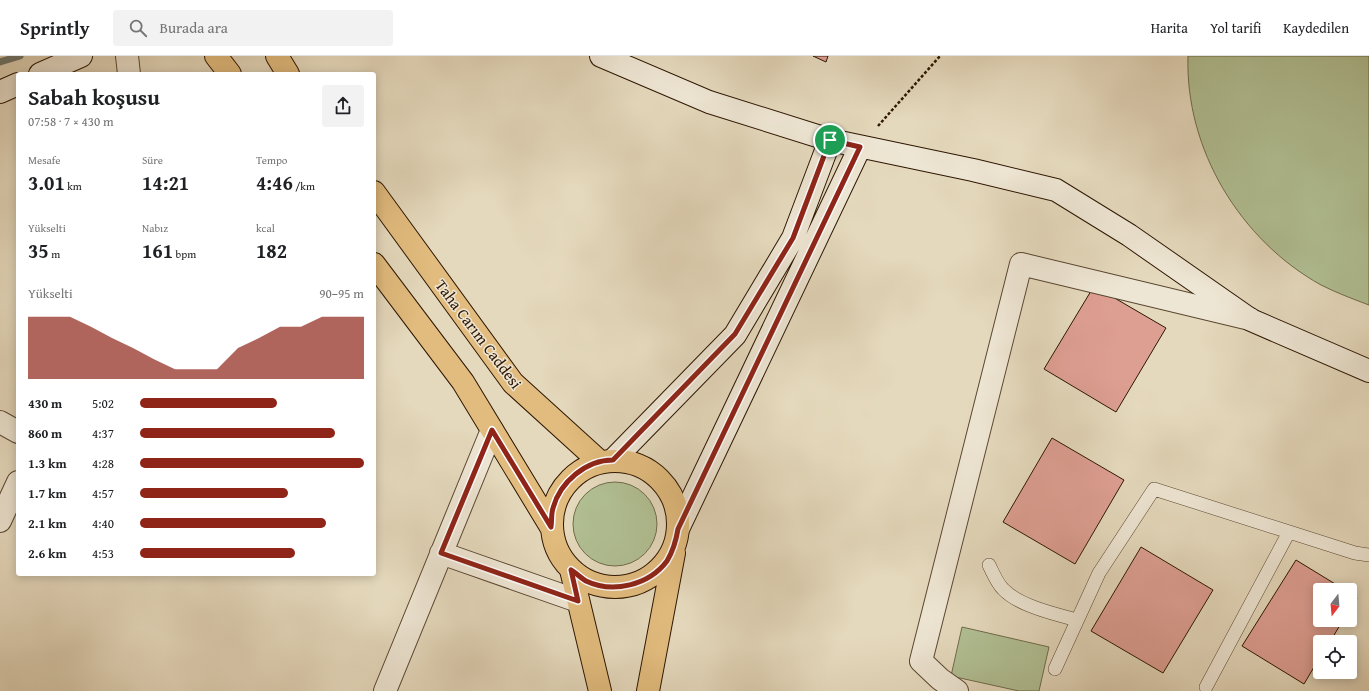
<!DOCTYPE html>
<html lang="tr">
<head>
<meta charset="utf-8">
<style>
  body { margin:0; font-family:"Gentium Book Plus",serif; background:#f2f2f2; color:#202124; height:100vh; display:flex; flex-direction:column; font-size:15px; white-space:nowrap }
  * { box-sizing:border-box; margin:0 }
  p { font-size:13px; color:#757577 }
  .icon { flex:none; width:22px; height:22px; fill:none; stroke:currentColor; stroke-width:2; stroke-linecap:round; stroke-linejoin:round }
  .map { position:relative; flex:1; overflow:hidden }
  .details { position:absolute; left:16px; top:16px; width:360px; height:504px; display:flex; flex-direction:column; background:#fff; border-radius:4px; box-shadow:0 2px 10px #0003 }
  .details>* { flex:none }
  .needle { width:26px; rotate:196deg }
  .tools { position:absolute; left:1313px; top:527px; display:grid; gap:8px }
  .tools a { display:grid; place-items:center; width:44px; height:44px; border-radius:4px; background:#fff; box-shadow:0 2px 10px #0003; font-size:20px }
  .pin { position:absolute; display:grid; place-items:center; width:34px; height:34px; color:#fff; margin:-17px; border:2px solid #fff; border-radius:50%; box-shadow:0 1px 4px #0007 }
  .round { display:grid; place-items:center; flex:none; width:42px; height:42px; border-radius:4px; background:#f2f2f2 }
  .headline { display:flex; align-items:center; justify-content:space-between; height:68px; padding:0 12px }
  h1 { font-size:22px; font-weight:800; line-height:30px }
  .figures { display:grid; grid-template-columns:repeat(3,1fr); gap:6px; height:68px; padding:4px 12px }
  .figures div { display:grid; align-content:center }
  .figures b { font-size:20px; font-weight:800 }
  .figures small { font-size:11px; font-weight:400 }
  .figures p { font-size:11px }
  .chart { height:112px; padding:8px 12px }
  .chart p { display:flex; justify-content:space-between }
  .chart svg { width:100%; height:72px; margin-top:4px; fill:#8f2418; opacity:.7 }
  ul { padding:0 12px; list-style:none; font-size:13px }
  li { display:grid; grid-template-columns:64px 48px 1fr; align-items:center; height:30px }
  li i { height:10px; border-radius:5px; background:#8f2418 }
  header { display:flex; align-items:center; gap:24px; box-sizing:border-box; height:56px; padding:0 20px; background:#fff; border-bottom:1px solid #e0e0e0 }
  header strong { font-size:19px }
  nav { display:flex; gap:22px; margin-inline-start:auto; font-size:14px }
  .search { width:280px; height:36px; background:#f2f2f2; display:flex; align-items:center; gap:10px; box-sizing:border-box; padding:0 14px; border-radius:4px; color:#757577; font-size:15px }
  .map>svg:first-child { display:block }
</style>
</head>
<body>
<header>
<strong>Sprintly</strong>
<div class="search"><svg class="icon" aria-label="search" viewBox="0 0 24 24"><circle cx="10" cy="10" r="6"/><path d="M15 15l6 6"/></svg>Burada ara</div>
<nav><a>Harita</a><a>Yol tarifi</a><a>Kaydedilen</a></nav>
</header>
<div class="map">
<svg width="1369" height="635" viewBox="0 0 1369 635">
  <rect width="100%" height="100%" fill="#e5d9bd"/>
  <filter id="stains"><feTurbulence type="fractalNoise" baseFrequency=".005" numOctaves="4"/><feColorMatrix values="0 0 0 0 .2 0 0 0 0 .09 0 0 0 0 .02 0 0 0 .5 -.17"/></filter>
  <radialGradient id="worn" r=".72"><stop offset=".6" stop-color="#630" stop-opacity="0"/><stop offset="1" stop-color="#630" stop-opacity=".3"/></radialGradient>
  <path fill="#b1c094" stroke="#6f6b4b" d="M1188,0H1369V249C1353,243 1337,237 1321,229C1240,184 1185,93 1188,0Z
    M573 468a42 42 0 1 1 84 0a42 42 0 1 1-84 0Z
    M962,571L1049,591L1039,635H1019L951,620Z"/>
  <g fill="none" stroke-linecap="round" stroke-linejoin="round">
    <path stroke="#6d786f" stroke-width="7" d="M0,6L20,0"/>
  </g>
  <path fill="#de9f93" stroke="#2d1602" d="M813,0H828L826,6Z
    M1094,230L1166,272L1116,356L1044,313Z
    M1052,382L1124,424L1075,508L1003,466Z
    M1141,491L1213,534L1163,617L1091,575Z
    M1296,504L1345,534H1320V564H1343L1330,586H1320V601L1304,628L1242,590Z
    M1350,537L1357,542L1350,553Z"/>
  <g fill="none" stroke-linecap="round" stroke-linejoin="round">
    <g stroke="#5b4731" stroke-width="14">
      <path id="lane" d="M989,509C993,517 997,527 1003,533C1019,550 1055,558 1077,564
        M1055,613L1099,517L1154,433L1355,497L1369,499
        M1206,631L1289,476"/>
    </g>
    <g stroke="#5b4731" stroke-width="24">
      <path id="street" d="M127,0L129,18
        M0,366L18,376
        M0,465L18,426
        M441,497L578,545
        M385,635L492,374
        M957,635L940,623L921,605L1021,208L1250,263"/>
    </g>
    <g stroke="#2d1602" stroke-width="24">
      <path id="secondary" d="M601,0L709,46L830,84L973,114L1056,134L1129,179L1251,264L1369,315
        M40,18L81,0
        M0,36L18,28
        M613,404L735,279L793,182L830,84
        M678,473L860,91"/>
    </g>
    <g stroke="#2d1602" stroke-width="24">
      <path id="primary" d="M216,0L230,18
        M277,0L288,18
        M374,136L513,327L600,406
        M374,208L463,326L551,471
        M552 468a63 63 0 1 1 126 0a63 63 0 1 1-126 0Z
        M571,514L600,635
        M648,635L674,497"/>
    </g>
    <path stroke="#2d1602" stroke-width="2.5" stroke-dasharray="3 2" stroke-linecap="butt" d="M878,70L940,0"/>
    <use href="#lane" stroke="#eee6d4" stroke-width="13"/>
    <use href="#street" stroke="#eee6d4" stroke-width="22"/>
    <use href="#secondary" stroke="#eee6d4" stroke-width="22"/>
    <use href="#primary" stroke="#e2bc7e" stroke-width="22"/>
  </g>
  <g fill="none" stroke-linecap="round" stroke-linejoin="round">
    <g stroke="#fff" stroke-width="8">
      <path id="route" d="M830,84L860,91L678,473C676,485 673,495 667,505C649,529 613,538 586,525C581,522 576,517 571,514L578,545L441,497L492,374L551,471C552,465 551,458 553,452C560,426 586,404 613,404L735,278L793,182Z"/>
    </g>
    <use href="#route" stroke="#8f2418" stroke-width="5"/>
  </g>
  <g text-anchor="middle" stroke-width="3" stroke-linejoin="round" paint-order="stroke">
    <g font-size="16" fill="#2d1602" stroke="#eee6d4">
      <text transform="translate(479 278) rotate(53)" y="6">Taha Carım Caddesi</text>
    </g>
  </g>
  <rect width="100%" height="100%" filter="url(#stains)"/>
  <rect width="100%" height="100%" fill="url(#worn)"/>
</svg>
<div class="tools">
<a><svg class="needle" viewBox="-14 -14 28 28"><path d="M0-13l5 13h-10z" fill="#e53935"/><path d="M0 13l5-13h-10z" fill="#757577"/></svg></a>
<a><svg class="icon" aria-label="locate" viewBox="0 0 24 24"><circle cx="12" cy="12" r="6"/><path d="M12 2v4M12 18v4M2 12h4M18 12h4"/></svg></a>
</div>
<div class="pin" style="left:830px;top:84px;background:#1e9e55"><svg class="icon" aria-label="arrive" viewBox="0 0 24 24"><path d="M6 21V4h12l-3 4 3 4H6"/></svg></div>
<section class="details">
<div class="headline"><div><h1>Sabah koşusu</h1><p>07:58 · 7 × 430 m</p></div><a class="round"><svg class="icon" aria-label="share" viewBox="0 0 24 24"><path d="M12 15V3M7 8l5-5 5 5M5 13v7h14v-7"/></svg></a></div>
<div class="figures">
<div><p>Mesafe</p><b>3.01<small> km</small></b></div>
<div><p>Süre</p><b>14:21</b></div>
<div><p>Tempo</p><b>4:46<small> /km</small></b></div>
</div>
<div class="figures">
<div><p>Yükselti</p><b>35<small> m</small></b></div>
<div><p>Nabız</p><b>161<small> bpm</small></b></div>
<div><p>kcal</p><b>182</b></div>
</div>
<div class="chart"><p><span>Yükselti</span>90–95 m</p>
<svg viewBox="0 0 160 44" preserveAspectRatio="none"><path d="M0 44V6L10 6L20 6L30 12L40 19L50 25L60 32L70 38L80 38L90 38L100 25L110 19L120 12L130 12L140 6L150 6L160 6V44z"/></svg>
</div>
<ul>
<li><b>430 m</b>5:02<i style="width:61%"></i></li>
<li><b>860 m</b>4:37<i style="width:87%"></i></li>
<li><b>1.3 km</b>4:28<i style="width:100%"></i></li>
<li><b>1.7 km</b>4:57<i style="width:66%"></i></li>
<li><b>2.1 km</b>4:40<i style="width:83%"></i></li>
<li><b>2.6 km</b>4:53<i style="width:69%"></i></li>
</ul>
</section>
</div>
</body>
</html>
